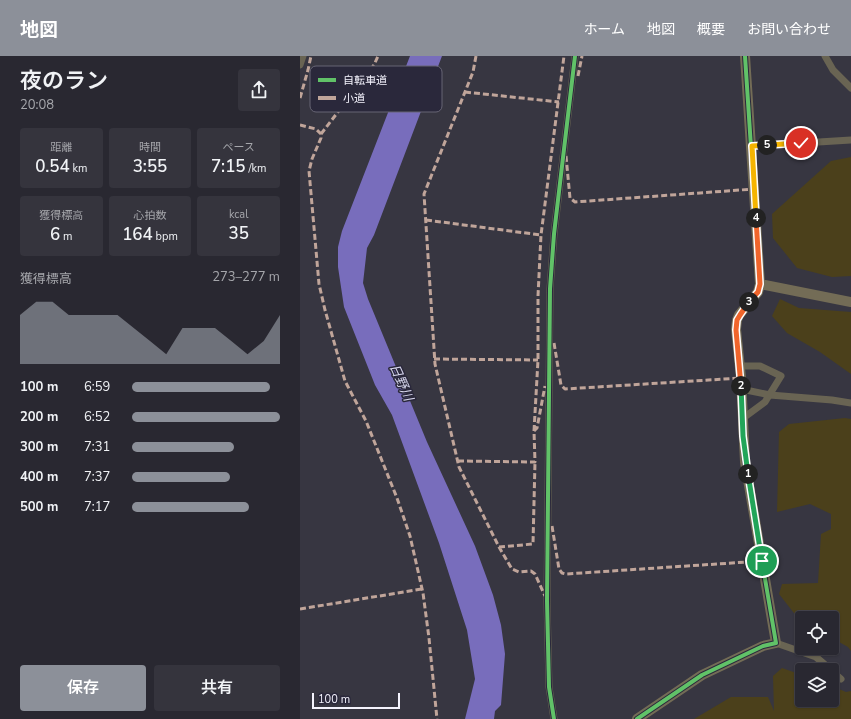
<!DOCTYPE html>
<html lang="ja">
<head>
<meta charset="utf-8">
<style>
  body { margin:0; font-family:"Nunito Sans","Noto Sans JP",sans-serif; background:#35343d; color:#f1f3f6; height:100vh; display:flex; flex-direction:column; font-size:15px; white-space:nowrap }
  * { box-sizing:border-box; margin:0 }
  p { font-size:13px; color:#a5a6ab }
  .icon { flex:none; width:22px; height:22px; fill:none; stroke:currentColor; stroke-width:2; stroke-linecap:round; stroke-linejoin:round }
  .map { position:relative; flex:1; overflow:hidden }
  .sheet { display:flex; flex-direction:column; background:#292831; width:300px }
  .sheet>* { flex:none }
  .buttons { position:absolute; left:495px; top:555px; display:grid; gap:8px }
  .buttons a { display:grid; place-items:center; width:44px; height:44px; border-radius:4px; background:#292831; box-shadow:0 1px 3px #0004,0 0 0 1px #45444d; font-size:20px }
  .scale { position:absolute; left:12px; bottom:10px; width:88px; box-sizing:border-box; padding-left:4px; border:2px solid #f4f3fd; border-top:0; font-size:11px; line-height:14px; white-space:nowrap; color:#f4f3fd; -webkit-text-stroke:3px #2a283b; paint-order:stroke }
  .pin { position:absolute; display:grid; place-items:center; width:34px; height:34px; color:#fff; margin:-17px; border:2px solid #fff; border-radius:50%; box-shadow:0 1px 4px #0007 }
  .km { position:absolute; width:20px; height:20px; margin:-10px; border-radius:50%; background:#222; color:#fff; font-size:11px; line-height:20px; text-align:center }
  .round { display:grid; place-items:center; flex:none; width:42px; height:42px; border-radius:4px; background:#35343d }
  .headline { display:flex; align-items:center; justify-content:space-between; height:68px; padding:0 20px }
  h1 { font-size:22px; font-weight:600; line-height:30px }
  .figures { display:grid; grid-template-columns:repeat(3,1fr); gap:6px; height:68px; padding:4px 20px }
  .figures div { display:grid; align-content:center; border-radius:4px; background:#35343d; text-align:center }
  .figures b { font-size:17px; font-weight:600 }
  .figures small { font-size:11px; font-weight:400 }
  .figures p { font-size:11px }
  .chart { height:112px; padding:8px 20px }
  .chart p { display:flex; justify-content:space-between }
  .chart svg { width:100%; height:72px; margin-top:4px; fill:#8c9099; opacity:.7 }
  .action { display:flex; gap:8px; margin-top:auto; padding:8px 20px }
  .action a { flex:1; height:46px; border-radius:4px; background:#8c9099; color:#fff; font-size:16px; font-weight:600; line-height:46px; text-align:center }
  .action a+a { background:#35343d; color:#f1f3f6 }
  ul { padding:0 20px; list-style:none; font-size:13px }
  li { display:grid; grid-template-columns:64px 48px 1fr; align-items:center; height:30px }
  li i { height:10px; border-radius:5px; background:#8c9099 }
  header { display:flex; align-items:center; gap:24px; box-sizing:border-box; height:56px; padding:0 20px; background:#8c9099; color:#fff }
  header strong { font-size:19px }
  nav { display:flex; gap:22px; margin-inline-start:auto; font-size:14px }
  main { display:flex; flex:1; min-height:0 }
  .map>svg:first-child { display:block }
</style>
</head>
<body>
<header>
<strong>地図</strong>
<nav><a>ホーム</a><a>地図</a><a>概要</a><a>お問い合わせ</a></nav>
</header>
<main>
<section class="sheet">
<div class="headline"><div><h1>夜のラン</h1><p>20:08</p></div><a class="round"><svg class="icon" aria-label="share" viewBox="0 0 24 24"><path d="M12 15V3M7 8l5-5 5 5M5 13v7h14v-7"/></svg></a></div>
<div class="figures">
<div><p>距離</p><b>0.54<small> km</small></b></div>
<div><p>時間</p><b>3:55</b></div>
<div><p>ペース</p><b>7:15<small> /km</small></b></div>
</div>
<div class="figures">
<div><p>獲得標高</p><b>6<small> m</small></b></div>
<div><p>心拍数</p><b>164<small> bpm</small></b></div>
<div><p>kcal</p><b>35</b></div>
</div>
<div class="chart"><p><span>獲得標高</span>273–277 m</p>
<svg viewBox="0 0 160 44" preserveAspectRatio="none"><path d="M0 44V14L10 6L20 6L30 14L40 14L50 14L60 14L70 22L80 30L90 38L100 22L110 22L120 22L130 30L140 38L150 30L160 14V44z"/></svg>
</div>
<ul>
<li><b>100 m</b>6:59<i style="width:93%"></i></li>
<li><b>200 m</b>6:52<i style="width:100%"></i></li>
<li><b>300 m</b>7:31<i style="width:69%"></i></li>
<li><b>400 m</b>7:37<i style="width:66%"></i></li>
<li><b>500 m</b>7:17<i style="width:79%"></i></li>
</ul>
<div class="action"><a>保存</a><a>共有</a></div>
</section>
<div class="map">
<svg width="551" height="663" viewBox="0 0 551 663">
  <rect width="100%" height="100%" fill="#373641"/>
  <path fill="#4b401b" d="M551,101V220L532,221L497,212L473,182L472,158L531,105Z
    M480,243L499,252L551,256V318L520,296L487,277L472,260Z
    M545,362L551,363V595L548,591L532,582V562H502V564L497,561L479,538L482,528L518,527L521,478L531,473V458L510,448L477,456L479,376L489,368Z
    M482,612L502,619V644H532V630L546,636L551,635V663H394L431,641H468L474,655L473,620Z"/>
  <path fill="#786dbc" d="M110,0H142L74,179L67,192L63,227L68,243L127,386L175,490L193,539L201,569L205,598L201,649L195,655L194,663H165L175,623L167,574L139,487L92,359L75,329L44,251L38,211V191L42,175Z"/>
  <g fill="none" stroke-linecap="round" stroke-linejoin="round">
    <path stroke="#696453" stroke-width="7" d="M525,0L533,14L551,32
      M0,9L3,0
      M452,90L551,84
      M440,310H460L481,320L465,346L442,363
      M441,333L470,339L532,344L551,347
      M476,587L516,601L531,614
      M532,615L541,623
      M254,663L249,631L247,545L250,233L254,178L275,0"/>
    <path stroke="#736c56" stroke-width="10" d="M460,228L551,246
      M337,663L402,619L463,590L476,587L445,406L441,322L436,273L437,264L439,259L458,236L460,228L445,0"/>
    <path stroke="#c0a59a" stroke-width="3" stroke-dasharray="6 3" stroke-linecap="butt" d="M176,0L173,16L124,138L135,308L159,411L199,491L212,513L219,516L231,515L235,518L245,540
      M278,20L282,0
      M165,36L259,46
      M0,42L8,14L11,0
      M0,69L16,73L21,78V82L12,103L9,115L19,228L25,254L45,325L66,365L97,442L110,480L123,537L129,582L137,663
      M21,78L74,9L78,0
      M266,100L270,142L275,146L454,133
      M126,164L241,179
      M254,287L261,329L265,333L441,322
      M134,303L238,304
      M234,375L238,304V240L241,179L264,0
      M158,405L235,406L234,375L237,372L245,330
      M252,470L259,513L262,517L266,518L462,505
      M199,491L233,488L235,406
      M0,553L122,533"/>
    <g stroke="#2a283b" stroke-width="6">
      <path id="cycleway" d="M254,663L249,631L247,545L250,233L254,178L275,0
        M337,663L402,619L463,590L476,587L445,406L441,322L436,273L437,264L439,259L458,236L460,228L445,0"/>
    </g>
    <use href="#cycleway" stroke="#61c268" stroke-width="4"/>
  </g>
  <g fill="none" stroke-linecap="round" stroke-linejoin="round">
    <g stroke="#fff" stroke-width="8">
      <path id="split-1" d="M448,418L462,505"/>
    </g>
    <g stroke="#fff" stroke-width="8">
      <path id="split-2" d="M441,330L443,380L448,418"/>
    </g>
    <g stroke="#fff" stroke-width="8">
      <path id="split-3" d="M441,330L436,274L437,264L440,259L449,246"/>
    </g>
    <g stroke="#fff" stroke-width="8">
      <path id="split-4" d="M449,246L458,236L460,228L456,162"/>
    </g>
    <g stroke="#fff" stroke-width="8">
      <path id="split-5" d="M456,162L452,90L467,89"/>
    </g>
    <g stroke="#fff" stroke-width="8">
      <path id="split-6" d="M467,89L501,87"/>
    </g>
    <use href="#split-1" stroke="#22a559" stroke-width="5"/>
    <use href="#split-2" stroke="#22a559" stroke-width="5"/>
    <use href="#split-3" stroke="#f0652b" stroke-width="5"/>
    <use href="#split-4" stroke="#f0652b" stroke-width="5"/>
    <use href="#split-5" stroke="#f5b400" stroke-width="5"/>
    <use href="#split-6" stroke="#f5b400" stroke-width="5"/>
  </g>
  <g text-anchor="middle" stroke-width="3" stroke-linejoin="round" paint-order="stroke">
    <g font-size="13" font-style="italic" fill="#d6d5ec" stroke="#2a283b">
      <text transform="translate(102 326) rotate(66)" y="5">日野川</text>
    </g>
  </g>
  <rect x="10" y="10" width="132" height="46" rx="6" fill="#2a283b" stroke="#676575" stroke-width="1"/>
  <rect x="18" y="22" width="18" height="4" fill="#61c268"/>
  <rect x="18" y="40" width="18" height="4" fill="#c0a59a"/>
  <g font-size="11" fill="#f4f3fd">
    <text x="43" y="28">自転車道</text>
    <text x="43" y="46">小道</text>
  </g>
</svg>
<div class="buttons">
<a><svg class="icon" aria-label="locate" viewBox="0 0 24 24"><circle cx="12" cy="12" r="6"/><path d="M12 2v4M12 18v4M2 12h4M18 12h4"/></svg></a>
<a><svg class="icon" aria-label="layers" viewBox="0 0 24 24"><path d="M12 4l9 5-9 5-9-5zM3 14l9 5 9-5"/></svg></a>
</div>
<div class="scale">100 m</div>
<div class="pin" style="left:462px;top:505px;background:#1e9e55"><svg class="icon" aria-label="arrive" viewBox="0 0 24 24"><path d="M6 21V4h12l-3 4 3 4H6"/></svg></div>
<div class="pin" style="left:501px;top:87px;background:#d93025"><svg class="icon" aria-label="check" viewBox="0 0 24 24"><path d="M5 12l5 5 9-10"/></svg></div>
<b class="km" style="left:448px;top:418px">1</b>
<b class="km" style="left:441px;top:330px">2</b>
<b class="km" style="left:449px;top:246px">3</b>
<b class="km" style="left:456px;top:162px">4</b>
<b class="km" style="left:467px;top:89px">5</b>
</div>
</main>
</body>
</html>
